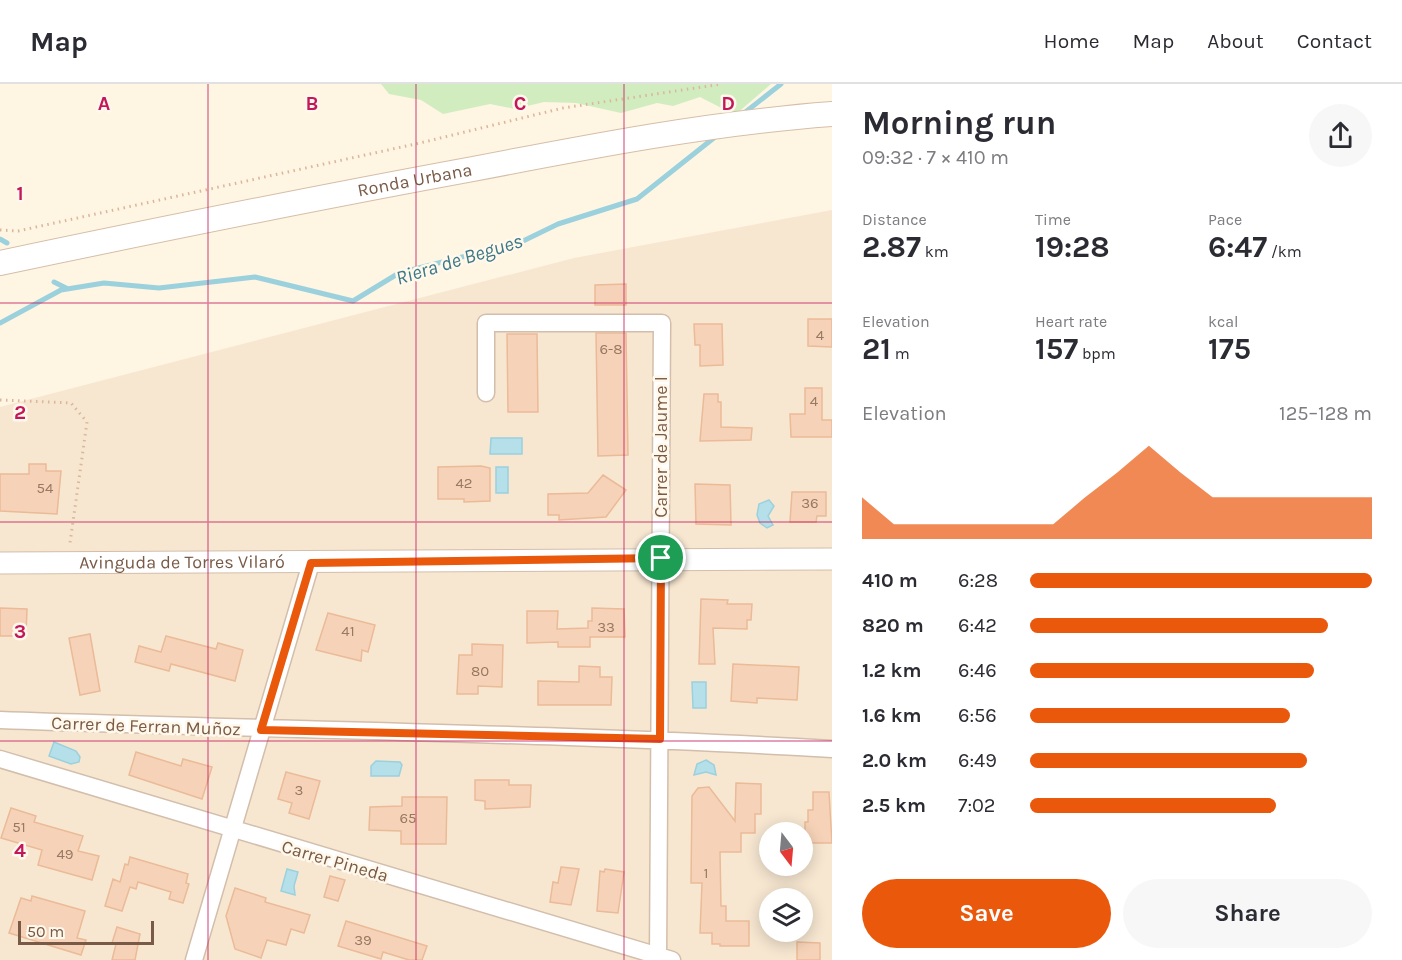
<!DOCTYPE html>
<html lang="en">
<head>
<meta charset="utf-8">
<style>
  body { margin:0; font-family:Karla,sans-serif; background:#f7f7f7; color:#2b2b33; height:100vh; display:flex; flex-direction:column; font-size:22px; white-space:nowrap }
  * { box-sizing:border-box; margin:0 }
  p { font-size:20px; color:#7c7c81 }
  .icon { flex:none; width:33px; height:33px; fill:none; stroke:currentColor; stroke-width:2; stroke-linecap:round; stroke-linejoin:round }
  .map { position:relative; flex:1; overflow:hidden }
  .sheet { display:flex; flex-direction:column; background:#fff; width:570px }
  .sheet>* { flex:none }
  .needle { width:39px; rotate:164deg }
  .tools { position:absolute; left:759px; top:738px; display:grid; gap:12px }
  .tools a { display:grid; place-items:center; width:54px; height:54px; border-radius:50%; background:#fff; box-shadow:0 3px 15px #0003; font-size:30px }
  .scale { position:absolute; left:18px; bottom:15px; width:136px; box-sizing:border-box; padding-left:6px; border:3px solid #795a46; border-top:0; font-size:16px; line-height:21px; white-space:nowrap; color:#795a46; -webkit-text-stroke:4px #fff8eb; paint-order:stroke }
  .pin { position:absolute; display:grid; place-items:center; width:51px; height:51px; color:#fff; margin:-26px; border:3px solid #fff; border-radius:50%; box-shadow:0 2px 6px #0007 }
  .round { display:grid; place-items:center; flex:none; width:63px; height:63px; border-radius:32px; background:#f7f7f7 }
  .summary { display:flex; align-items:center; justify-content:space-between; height:102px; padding:0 30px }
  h1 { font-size:33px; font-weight:700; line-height:45px }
  .stats { display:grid; grid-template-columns:repeat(3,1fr); gap:9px; height:102px; padding:6px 30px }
  .stats div { display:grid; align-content:center }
  .stats b { font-size:30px; font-weight:700 }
  .stats small { font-size:16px; font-weight:400 }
  .stats p { font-size:16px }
  .chart { height:168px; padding:12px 30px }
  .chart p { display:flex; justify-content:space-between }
  .chart svg { width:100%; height:108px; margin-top:6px; fill:#ea580c; opacity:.7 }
  .action { display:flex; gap:12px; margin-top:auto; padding:12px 30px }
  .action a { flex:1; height:69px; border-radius:36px; background:#ea580c; color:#fff; font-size:24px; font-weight:700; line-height:69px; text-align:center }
  .action a+a { background:#f7f7f7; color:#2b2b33 }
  ul { padding:0 30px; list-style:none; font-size:20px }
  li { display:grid; grid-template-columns:96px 72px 1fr; align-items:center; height:45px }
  li i { height:15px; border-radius:8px; background:#ea580c }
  header { display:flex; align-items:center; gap:36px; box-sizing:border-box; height:84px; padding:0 30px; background:#fff; border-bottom:2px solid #e1e1e2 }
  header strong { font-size:28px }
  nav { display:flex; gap:33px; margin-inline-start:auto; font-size:21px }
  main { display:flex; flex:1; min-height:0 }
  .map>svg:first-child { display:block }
</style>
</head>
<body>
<header>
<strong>Map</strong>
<nav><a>Home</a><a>Map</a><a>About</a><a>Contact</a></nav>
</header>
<main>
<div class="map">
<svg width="832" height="876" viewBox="0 0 832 876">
  <rect width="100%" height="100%" fill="#fef5e3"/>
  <path fill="#f7e7d1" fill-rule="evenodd" d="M832,126V876H0V323L574,174ZM770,748H802V782H770ZM770,814H802V848H770Z"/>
  <path fill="#d1edc0" d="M381,0H771L735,31L700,13L673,22L657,19L621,29L576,19L544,18L515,25L490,20L443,30L421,16L389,10Z"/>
  <path fill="#b5e0ea" stroke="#9bd0dd" stroke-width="1.5" d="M522,354V370H490L491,354Z
    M496,383H508V409H496Z
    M769,416L774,422L768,432L773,441L767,444L760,439L757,431L759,420Z
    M692,598H706V624H693Z
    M54,658L76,667L80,673L79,678L71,680L49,672Z
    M706,676L714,681L716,691L706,688L694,691L697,680Z
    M376,677L400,678L402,681L399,692H371V682Z
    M287,785L298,788L294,802L295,811L281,807Z"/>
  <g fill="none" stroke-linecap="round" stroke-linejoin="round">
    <path stroke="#9bd0dd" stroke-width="5" d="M743,30L781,0
      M0,155L7,159
      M54,198L68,205
      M0,239L61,206L104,199L159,204L255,193L353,217L399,189L521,158L558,140L637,115L715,53"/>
  </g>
  <path fill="#f6d3b8" stroke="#ebba97" stroke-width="1.5" d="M626,200V221H595V201Z
    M808,235H832V263L808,262Z
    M694,240H722L723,281L700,282V261H695Z
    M596,249H626L628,371L598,372Z
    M507,250H537L538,328H508Z
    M805,304H822V336H832V353H791L790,330H805Z
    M704,310H718V318H721V343L752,344L751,356L700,357Z
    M29,380H46V387H61L57,430L0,427V390H29Z
    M481,382L490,384V417L464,418V415H438V383Z
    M603,391L626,406L606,433L559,436V431H548V410L588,409Z
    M695,400L730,401L731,441L696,440Z
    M792,408H826V432H817L816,438H790Z
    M701,515L728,516L727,520H752L751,536H747V545L713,544L715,580H699Z
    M0,524L27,525L26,552H0Z
    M592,524L624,525L625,553H590V563H558V558L527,559V527H558L557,545L588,544V537H592Z
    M328,529L375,541L368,568L362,566L361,577L316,566Z
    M90,550L100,607L80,611L69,554Z
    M166,552L216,565L218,559L243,566L235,597L171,580L169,587L135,578L139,562L161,568Z
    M472,560L503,561L502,603L478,602V610H457L459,571H472Z
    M733,580L799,583L797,616L757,614V619L731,617Z
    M579,582L600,583V593H612L611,621H538V597L579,598Z
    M136,668L181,682L183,675L212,683L202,715L129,691Z
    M286,688L320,697L309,735L289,729L292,719L278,715Z
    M475,696H509V701H531L530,723L485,725V717L475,716Z
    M736,699L761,700V730H755V749H741V768H720L721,822H726V837H749V862H720V860H712V849H700L702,799H691L692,712L698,704L709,703L735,737Z
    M813,708H829L832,759H805V738H808V726H813Z
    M402,713H447L446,760H401V747L369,746L370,723L402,722Z
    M11,724L36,732L34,738L83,752L78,767L99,772L92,796L38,781L42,766L1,754Z
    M130,773L188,790L186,799L189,800L183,819L169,815L171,808L138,798L136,805L130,803L122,827L105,822L113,795L120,798L125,780L128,781Z
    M561,783L579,785L571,821L550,818L553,798L558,799Z
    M605,785L624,788L618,829L597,827L600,787L604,788Z
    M330,792L345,796L338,817L324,813Z
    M235,804L266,814L265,818L310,831L304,849L291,845L286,861L267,856L261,874L235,865L226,832Z
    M32,812L85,827L77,854L86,856L81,871L9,849L21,814L31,817Z
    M346,837L427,862L422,876H409L383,868L381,875L338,862Z
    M117,843L140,850L135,876H112L116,860L112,859Z
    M797,858L820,859V876H797Z"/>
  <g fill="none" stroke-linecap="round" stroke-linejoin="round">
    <g stroke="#d3beab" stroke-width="19">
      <path id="minor" d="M486,309V239H662L658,876
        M0,636C277,646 555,649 832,665
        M0,675L672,876
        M194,876L311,479"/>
    </g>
    <g stroke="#d3beab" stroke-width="23">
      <g id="tertiary">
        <path id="s1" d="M0,479L832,475"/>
      </g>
    </g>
    <g stroke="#d6bea8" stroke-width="26">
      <g id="secondary">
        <path id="s2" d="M0,179C157,146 315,114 473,85C592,62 711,39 832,30"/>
      </g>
    </g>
    <path stroke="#dbb69b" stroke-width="3" stroke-dasharray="1.5 4.5" stroke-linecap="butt" d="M0,146L18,147L420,59L563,24L722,0
      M0,316L71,319L87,338L70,459"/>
    <use href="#minor" stroke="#fff" stroke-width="16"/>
    <use href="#tertiary" stroke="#fff" stroke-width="21"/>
    <use href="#secondary" stroke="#fff" stroke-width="24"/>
  </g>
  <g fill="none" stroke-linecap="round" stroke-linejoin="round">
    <g stroke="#fff" stroke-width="12">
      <path id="route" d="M661,474L660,655L261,646L311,479Z"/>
    </g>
    <use href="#route" stroke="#ea580c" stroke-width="8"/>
  </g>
  <path fill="none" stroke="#c2185b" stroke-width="1.5" stroke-opacity="0.55" d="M208,0V876M416,0V876M624,0V876M0,219H832M0,438H832M0,657H832"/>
  <g text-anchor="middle" stroke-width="5" stroke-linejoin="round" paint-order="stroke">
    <g font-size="15" fill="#987862">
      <text x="820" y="256">4</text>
      <text x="611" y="270">6-8</text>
      <text x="814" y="322">4</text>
      <text x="464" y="404">42</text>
      <text x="45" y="409">54</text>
      <text x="810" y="424">36</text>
      <text x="606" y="548">33</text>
      <text x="348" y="552">41</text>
      <text x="480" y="592">80</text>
      <text x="299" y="711">3</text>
      <text x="408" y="739">65</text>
      <text x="19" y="748">51</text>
      <text x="65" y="775">49</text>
      <text x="706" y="794">1</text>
      <text x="363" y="861">39</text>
    </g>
    <g font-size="18" fill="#795a46" stroke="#fff8eb">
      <text dy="6" stroke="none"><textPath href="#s2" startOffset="423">Ronda Urbana</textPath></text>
      <text transform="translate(661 363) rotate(-90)" y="6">Carrer de Jaume I</text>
      <text dy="6" stroke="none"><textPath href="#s1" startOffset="182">Avinguda de Torres Vilaró</textPath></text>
      <text transform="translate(146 642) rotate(2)" y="6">Carrer de Ferran Muñoz</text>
      <text transform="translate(335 777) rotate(16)" y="6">Carrer Pineda</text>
    </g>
    <g font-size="20" font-style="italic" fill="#3b7887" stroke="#fff8eb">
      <text transform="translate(459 175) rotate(-17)" y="7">Riera de Begues</text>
    </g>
  </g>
  <g font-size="20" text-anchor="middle" font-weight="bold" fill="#c2185b" stroke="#fff8eb" stroke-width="5" stroke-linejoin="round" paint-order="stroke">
    <text x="104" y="26">A</text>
    <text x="312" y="26">B</text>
    <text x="520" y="26">C</text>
    <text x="728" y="26">D</text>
    <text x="20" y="116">1</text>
    <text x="20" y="335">2</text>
    <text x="20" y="554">3</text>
    <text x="20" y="773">4</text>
  </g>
</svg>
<div class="tools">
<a><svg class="needle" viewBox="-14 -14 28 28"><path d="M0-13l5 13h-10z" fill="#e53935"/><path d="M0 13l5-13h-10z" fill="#7c7c81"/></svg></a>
<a><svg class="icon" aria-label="layers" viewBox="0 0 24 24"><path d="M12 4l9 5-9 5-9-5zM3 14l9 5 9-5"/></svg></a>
</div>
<div class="scale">50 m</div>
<div class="pin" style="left:661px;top:474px;background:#1e9e55"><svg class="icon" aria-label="arrive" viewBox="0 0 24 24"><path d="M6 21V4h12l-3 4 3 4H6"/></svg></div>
</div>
<section class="sheet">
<div class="summary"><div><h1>Morning run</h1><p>09:32 · 7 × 410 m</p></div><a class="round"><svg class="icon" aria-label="share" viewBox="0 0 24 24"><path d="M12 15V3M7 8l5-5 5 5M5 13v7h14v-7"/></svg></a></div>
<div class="stats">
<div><p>Distance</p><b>2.87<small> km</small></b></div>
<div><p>Time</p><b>19:28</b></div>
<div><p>Pace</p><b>6:47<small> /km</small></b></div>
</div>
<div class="stats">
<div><p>Elevation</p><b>21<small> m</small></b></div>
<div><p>Heart rate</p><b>157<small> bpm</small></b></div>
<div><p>kcal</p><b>175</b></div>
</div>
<div class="chart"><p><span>Elevation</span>125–128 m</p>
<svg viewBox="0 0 160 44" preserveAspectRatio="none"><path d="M0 44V27L10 38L20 38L30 38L40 38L50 38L60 38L70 27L80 17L90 6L100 17L110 27L120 27L130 27L140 27L150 27L160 27V44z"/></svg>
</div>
<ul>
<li><b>410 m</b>6:28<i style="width:100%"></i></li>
<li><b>820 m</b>6:42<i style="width:87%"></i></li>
<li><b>1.2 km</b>6:46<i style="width:83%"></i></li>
<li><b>1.6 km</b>6:56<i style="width:76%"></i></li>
<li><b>2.0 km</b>6:49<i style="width:81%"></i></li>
<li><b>2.5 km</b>7:02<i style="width:72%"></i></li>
</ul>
<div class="action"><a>Save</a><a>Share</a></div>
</section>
</main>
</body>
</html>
